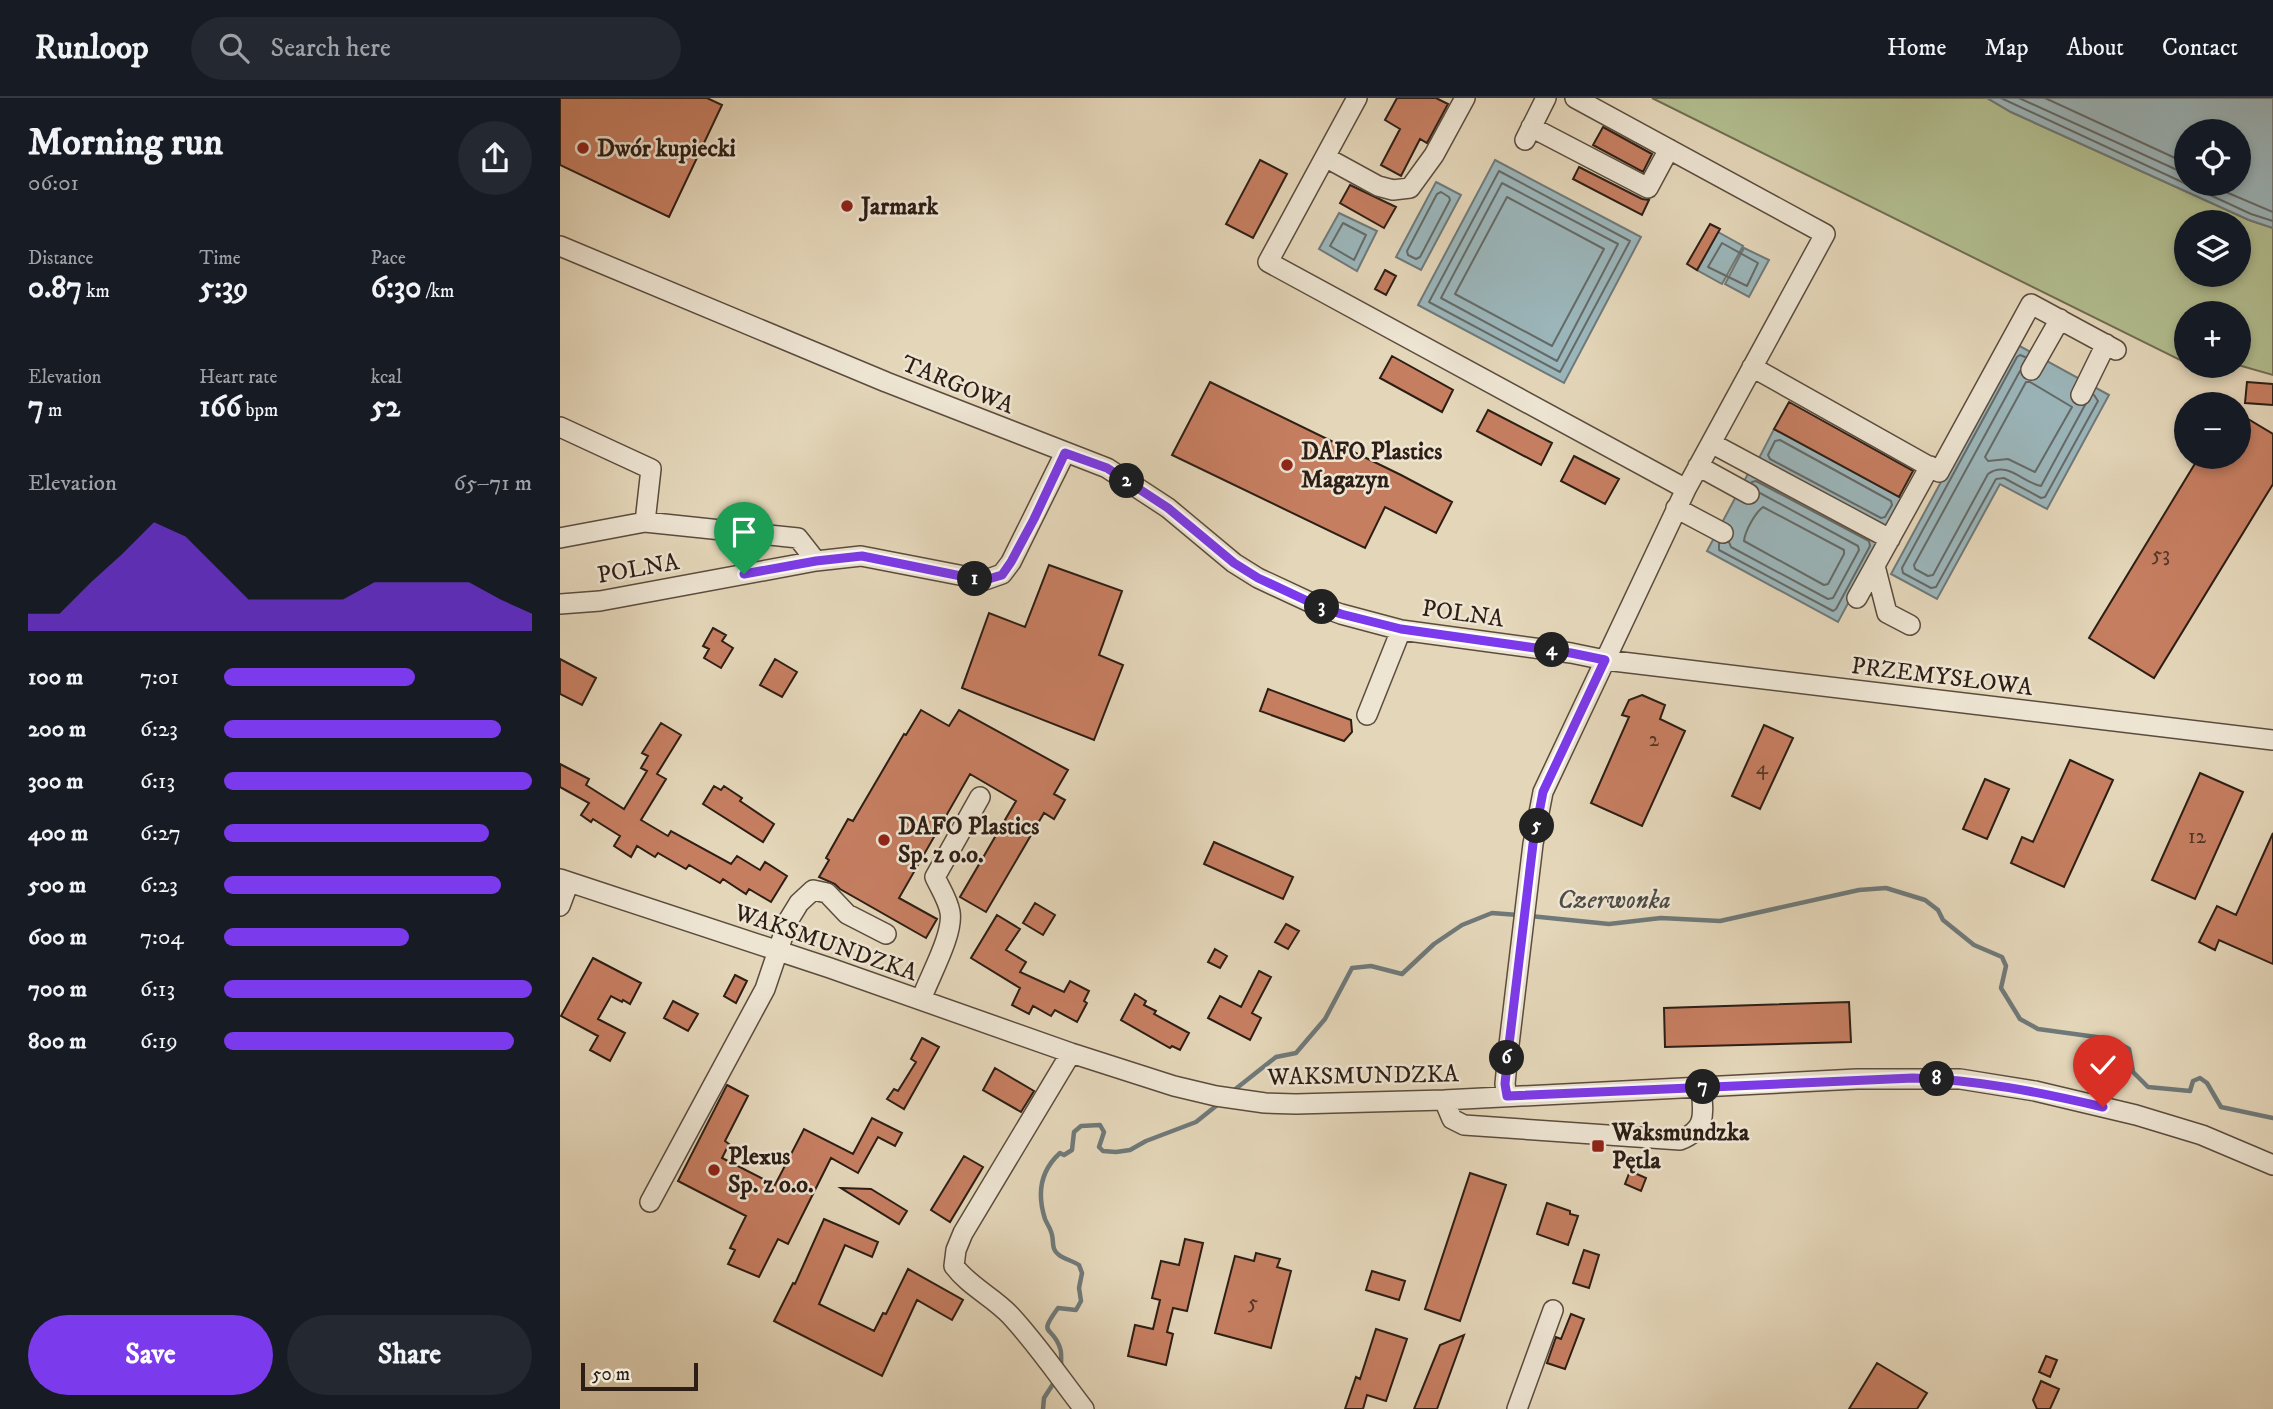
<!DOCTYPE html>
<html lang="en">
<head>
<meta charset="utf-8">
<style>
  body { margin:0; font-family:"IM FELL DW Pica",serif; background:#242831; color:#f1f3f6; height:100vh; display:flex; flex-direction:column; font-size:26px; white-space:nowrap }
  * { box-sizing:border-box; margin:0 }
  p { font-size:23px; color:#9ea1a6 }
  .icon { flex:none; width:38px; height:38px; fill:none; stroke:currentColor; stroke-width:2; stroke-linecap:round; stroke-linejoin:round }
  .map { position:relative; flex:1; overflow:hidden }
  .side { display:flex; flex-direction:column; background:#171b24; width:560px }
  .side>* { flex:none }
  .buttons { position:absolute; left:1614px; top:21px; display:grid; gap:14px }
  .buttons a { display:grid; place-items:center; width:77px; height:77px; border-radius:50%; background:#171b24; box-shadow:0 4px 10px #0003; font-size:35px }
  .scale { position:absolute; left:21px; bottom:18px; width:117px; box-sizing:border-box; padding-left:7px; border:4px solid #2d1e15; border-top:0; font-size:19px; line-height:24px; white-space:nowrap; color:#2d1e15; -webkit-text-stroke:5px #ede4d2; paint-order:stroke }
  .pin { position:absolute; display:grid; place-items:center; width:60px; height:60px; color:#fff; margin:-72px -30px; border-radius:50% 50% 50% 0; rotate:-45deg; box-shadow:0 0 7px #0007 }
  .pin .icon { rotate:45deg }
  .km { position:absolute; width:35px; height:35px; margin:-18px; border-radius:50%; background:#222; color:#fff; font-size:19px; line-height:35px; text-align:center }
  .round { display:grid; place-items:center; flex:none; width:74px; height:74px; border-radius:37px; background:#242831 }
  .overview { display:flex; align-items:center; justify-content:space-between; height:119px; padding:0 28px }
  h1 { font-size:38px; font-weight:700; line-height:52px }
  .stats { display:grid; grid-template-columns:repeat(3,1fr); gap:10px; height:119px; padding:7px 28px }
  .stats div { display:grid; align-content:center }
  .stats b { font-size:30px; font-weight:700 }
  .stats small { font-size:19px; font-weight:400 }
  .stats p { font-size:19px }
  .chart { height:196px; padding:14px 28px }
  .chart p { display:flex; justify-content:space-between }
  .chart svg { width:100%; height:126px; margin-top:7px; fill:#7c3aed; opacity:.7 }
  .cta { display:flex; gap:14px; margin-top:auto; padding:14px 28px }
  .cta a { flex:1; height:80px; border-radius:42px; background:#7c3aed; color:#fff; font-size:28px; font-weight:700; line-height:80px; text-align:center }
  .cta a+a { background:#242831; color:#f1f3f6 }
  ul { padding:0 28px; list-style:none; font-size:23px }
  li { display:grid; grid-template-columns:112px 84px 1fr; align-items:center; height:52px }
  li i { height:18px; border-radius:9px; background:#7c3aed }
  header { display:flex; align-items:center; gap:42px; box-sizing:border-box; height:98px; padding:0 35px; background:#171b24; border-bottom:2px solid #363941 }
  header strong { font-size:33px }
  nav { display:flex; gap:38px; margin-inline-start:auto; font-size:24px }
  .search { width:490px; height:63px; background:#242831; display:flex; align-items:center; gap:18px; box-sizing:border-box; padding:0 24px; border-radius:38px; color:#9ea1a6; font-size:26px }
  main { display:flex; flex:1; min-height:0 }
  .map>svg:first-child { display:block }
</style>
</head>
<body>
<header>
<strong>Runloop</strong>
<div class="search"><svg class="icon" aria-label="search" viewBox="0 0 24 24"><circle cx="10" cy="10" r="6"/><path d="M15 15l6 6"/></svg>Search here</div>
<nav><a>Home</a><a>Map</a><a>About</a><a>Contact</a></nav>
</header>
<main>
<section class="side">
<div class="overview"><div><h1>Morning run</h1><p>06:01</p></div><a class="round"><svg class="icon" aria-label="share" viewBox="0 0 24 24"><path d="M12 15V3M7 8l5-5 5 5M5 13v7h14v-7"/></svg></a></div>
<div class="stats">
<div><p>Distance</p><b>0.87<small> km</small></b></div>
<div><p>Time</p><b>5:39</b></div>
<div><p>Pace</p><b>6:30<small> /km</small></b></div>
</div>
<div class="stats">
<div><p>Elevation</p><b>7<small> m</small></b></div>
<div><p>Heart rate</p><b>166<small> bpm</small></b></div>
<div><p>kcal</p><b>52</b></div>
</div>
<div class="chart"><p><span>Elevation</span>65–71 m</p>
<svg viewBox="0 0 160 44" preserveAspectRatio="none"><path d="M0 44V38L10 38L20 27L30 17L40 6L50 11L60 22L70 33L80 33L90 33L100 33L110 27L120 27L130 27L140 27L150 33L160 38V44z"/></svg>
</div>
<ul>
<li><b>100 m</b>7:01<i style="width:62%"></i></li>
<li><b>200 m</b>6:23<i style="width:90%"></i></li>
<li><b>300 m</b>6:13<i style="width:100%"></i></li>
<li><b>400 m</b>6:27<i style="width:86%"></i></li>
<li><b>500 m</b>6:23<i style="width:90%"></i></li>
<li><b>600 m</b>7:04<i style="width:60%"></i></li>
<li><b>700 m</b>6:13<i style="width:100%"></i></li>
<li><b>800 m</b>6:19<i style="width:94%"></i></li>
</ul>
<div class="cta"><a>Save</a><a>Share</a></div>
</section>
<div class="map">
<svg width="1713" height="1311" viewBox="0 0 1713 1311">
  <rect width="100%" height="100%" fill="#e4d6b9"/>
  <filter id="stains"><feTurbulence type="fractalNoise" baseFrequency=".00286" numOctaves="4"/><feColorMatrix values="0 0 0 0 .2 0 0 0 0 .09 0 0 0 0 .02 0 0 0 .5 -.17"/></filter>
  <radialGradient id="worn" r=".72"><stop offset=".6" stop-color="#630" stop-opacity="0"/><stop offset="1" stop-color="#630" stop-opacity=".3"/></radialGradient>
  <path fill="#b2be90" stroke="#706e52" stroke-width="2" fill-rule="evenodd" d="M1092,0H1427L1451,14L1689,122L1713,130V277L1678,267V215H1626V265ZM1626,124H1678V177H1626Z"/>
  <path fill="#9bb6bb" stroke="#6f7979" stroke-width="2" fill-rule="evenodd" d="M1427,0H1713V130L1689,122L1451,14ZM1626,33H1678V86H1626Z
    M935,62L1081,139L1004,285L858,207Z
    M876,84L901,97L861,172L836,159Z
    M779,115L817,133L797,173L759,151Z
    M1158,134L1183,148L1162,186L1137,172Z
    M1184,150L1209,162L1189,199L1165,186Z
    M1456,246L1549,297L1487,411L1440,386L1377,501L1331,476Z
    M1214,331L1344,401L1326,431L1198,362Z
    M1190,372L1322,442L1278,524L1147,453Z"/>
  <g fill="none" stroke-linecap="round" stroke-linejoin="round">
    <path stroke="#646a68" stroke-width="2" d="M1441,0L1691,116L1713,123
      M1459,0L1626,76
      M1485,0L1626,65
      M939,73L1070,143L1000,274L869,204Z
      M942,85L1058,146L997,263L881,200Z
      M1647,86L1713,114
      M881,94L889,99L890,102L860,159L856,161L848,157L847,153L877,96Z
      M947,99L1044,151L992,248L895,196Z
      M783,125L806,137L794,162L770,148Z
      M1162,145L1198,165L1187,188L1148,169Z
      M1465,259L1460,257L1457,259L1342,470L1343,475L1371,490L1376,489L1436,381L1444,380L1481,400L1485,399L1538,303L1534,297
      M1460,273L1354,467L1355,471L1368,478L1373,477L1428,376C1447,362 1463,385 1481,388L1525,307
      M1466,284H1470L1512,309L1475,374L1448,361L1428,363L1425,359Z
      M1220,342L1331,403L1332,407L1325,419L1321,420L1210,361L1208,357L1215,343Z
      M1203,409L1284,452V456L1268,486L1264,487L1184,443C1185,433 1195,415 1203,409Z
      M1169,444L1171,449L1268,501L1273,500L1299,452L1298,448L1200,395
      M1159,445V452L1273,513L1276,511L1310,448L1309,443L1196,383L1192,384"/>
    <path stroke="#6f7979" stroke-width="4.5" d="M970,818L1049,826L1101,820L1160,823L1299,792L1326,790L1365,802L1378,812L1383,822L1414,847L1442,859L1446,868L1441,890L1460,921L1478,931L1551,941L1569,951L1573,974L1588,989L1630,993L1633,983L1640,980L1647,985L1661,1009L1713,1020
      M673,993L716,959L736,955L765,921L792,870L811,868L842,876L874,846L902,827L932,815L958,817
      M501,1268C501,1263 502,1255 500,1250C492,1226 477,1239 498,1210L516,1212L521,1203L519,1190L522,1175L519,1167C513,1163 504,1161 499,1157C491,1151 494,1145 492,1137C491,1131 487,1126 485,1121C477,1096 480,1073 500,1055L504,1057L512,1052L514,1034L521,1028L540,1027L544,1034L539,1049L543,1053L556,1054L570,1052L586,1043L636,1024L661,1004
      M483,1311L484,1300L493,1286"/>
  </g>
  <path fill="#c67e61" stroke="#2d1e15" stroke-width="2" d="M0,0H147L162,7L109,119L0,67Z
    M837,0H876L888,6L867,45L860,41L841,78L821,67L840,31L825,22Z
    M1043,29L1092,56L1083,74L1033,47Z
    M700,62L727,76L693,140L666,126Z
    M1019,69L1082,101L1089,102L1082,117L1013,81Z
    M790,87L836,109L824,130L780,105Z
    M1150,126L1160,131L1137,172L1127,166Z
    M825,172L836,178L826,197L815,191Z
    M832,258L893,292L882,314L820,280Z
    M650,284L841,377L892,404L876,435L825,409L805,450L612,357Z
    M1687,284L1713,286V307L1685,305Z
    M1229,304L1353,373L1339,399L1214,331Z
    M928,312L992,345L981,367L917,333Z
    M1678,315L1713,336V386L1594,580L1529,540L1639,359H1678Z
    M1014,358L1059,381L1045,406L1001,383Z
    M489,467L562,493L539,557L563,567L534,642L402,590L429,515L465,529Z
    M153,530L166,537L162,543L173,550L161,570L144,560L149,551L143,548Z
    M0,561L36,580L22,607L0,596Z
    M215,561L237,574L222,599L200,587Z
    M708,591L791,622L792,634L784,643L700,613Z
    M1082,597L1105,607L1100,621L1125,633L1082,728L1031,705L1069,619L1062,617L1069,602Z
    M361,612L389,628L399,612L508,672L494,696L505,702L494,721L484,715L426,814L400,799L456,703L410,676L339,800L377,821L366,840L280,791L275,786L259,779L269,762L266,760L288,721L293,723L344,636L346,637Z
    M101,625L121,637L97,676L106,681L81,722L108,738L111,733L171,766L177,758L200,772L205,764L227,778L211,804L189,791L186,796L163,781L160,785L129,767L126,771L98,755L95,759L77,748L71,759L54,748L60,738L33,721L31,724L21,717L29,705L0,689V666L29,681L26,687L64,711L87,673L81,670L88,658L82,655Z
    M1204,627L1233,640L1200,711L1172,698Z
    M1510,662L1553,682L1504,789L1451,765L1462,739L1473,744Z
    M1640,675L1683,694L1635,801L1592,782Z
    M1425,681L1449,691L1427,741L1403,731Z
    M154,688L161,692L164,688L182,700L180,703L214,726L203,744L143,706Z
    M1713,735V866L1659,842L1655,852L1639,844L1657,808L1676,817Z
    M654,744L733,779L723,801L644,766Z
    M475,805L495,817L483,837L463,825Z
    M437,817L460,831L446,852L466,864L460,874L504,894L510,883L529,893L524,903L527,905L517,924L495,912L491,918L473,908L469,916L452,907L460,890L411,860Z
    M726,826L739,833L728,851L715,844Z
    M655,851L667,858L660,870L648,864Z
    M33,860L81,885L70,906L63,902L62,904L51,898L38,921L65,935L50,963L30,952L38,938L1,918Z
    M699,873L711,879L692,915L701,920L690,942L648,920L660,898L681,909Z
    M175,877L187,883L176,905L164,898Z
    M575,896L586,903L584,907L596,913L594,916L629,935L620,952L612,948L610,950L561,922Z
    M113,903L138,916L128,933L104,920Z
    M1289,904L1291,944L1105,949L1104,910Z
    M362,940L379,949L344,1011L327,1001L334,991L338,993L356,964L351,961Z
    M435,970L474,993L461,1014L423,992Z
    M167,987L188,998L165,1043L169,1046L162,1060L215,1087L244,1031L293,1056L312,1020L342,1035L335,1048L318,1039L298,1075L271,1060L228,1146L218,1141L199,1179L168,1166L175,1152L170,1150L186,1118L118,1083Z
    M404,1058L423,1069L390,1124L371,1112Z
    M1070,1073L1086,1080L1081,1093L1065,1086Z
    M910,1075L946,1087L900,1223L865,1211Z
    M281,1090L311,1091L347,1113L339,1126Z
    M987,1105L1010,1113V1116L1018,1118L1008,1147L977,1136Z
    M264,1121L318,1144L312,1159L285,1147L259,1206L314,1233L323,1215L326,1216L348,1171L403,1202L392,1222L357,1202L322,1278L214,1223L233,1185L235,1186Z
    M625,1141L643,1145L627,1213L613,1210L607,1234L613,1236L606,1267L568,1258L575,1227L593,1231L600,1202L592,1200L601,1163L619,1167Z
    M1024,1152L1039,1157L1029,1190L1013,1185Z
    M696,1155L720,1161L717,1169L731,1173L711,1250L655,1235L675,1158L694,1163Z
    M812,1173L845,1183L839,1202L806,1192Z
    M1011,1216L1024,1221L1005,1271L987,1265L996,1239L1001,1241Z
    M816,1231L847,1241L826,1303L807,1297L803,1311H785L796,1279L800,1281Z
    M904,1237L877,1311H854L880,1247Z
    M1486,1258L1497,1262L1490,1279L1479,1274Z
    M1317,1265L1367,1295L1357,1311H1289Z
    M1481,1283L1499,1291L1490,1311H1477L1473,1302Z"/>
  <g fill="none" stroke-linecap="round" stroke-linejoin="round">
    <g stroke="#5b4c3e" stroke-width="22">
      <path id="minor" d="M797,0L708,164L1126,391
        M971,29L1088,90L1109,51
        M965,42L986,0
        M765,59L818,88L833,92L850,90L874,57L905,0
        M0,148L326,284L547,370L608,410L674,465L698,480L756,507L781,516L841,532L1011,555L1045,562L1713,642
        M1192,269L1379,374L1471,206L1556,252
        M1471,272L1500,221
        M1521,297L1546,246
        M0,329L91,371L85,424L238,440L256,463
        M1151,345L1330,441
        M1138,368L1189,396
        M1116,410L1163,435
        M0,440L85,424
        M1315,468L1327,515L1350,527
        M1297,500L1370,368
        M0,506L40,503L256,463L301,458L425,482L442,476L451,464L505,355
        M807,617L841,532
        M0,781L270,870L511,955L614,988L656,998L705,1005L736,1006L884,1002L1297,981H1400L1475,993L1576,1017L1642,1037L1713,1067
        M0,808L9,784
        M361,902C369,879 394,836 390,814C388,802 380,790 375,779L420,699
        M511,955L403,1135L396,1152L394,1168C409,1188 433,1199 450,1217C477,1246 500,1280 524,1311
        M947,998L945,986L948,955L973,746L983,694L1126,391L1265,136L1015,0
        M884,1002L892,1021L904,1027L1120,1042C1148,1031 1143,1014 1141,989
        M90,1104L205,891L228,823L239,805L253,792L267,795L287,816L326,836
        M957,1311L993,1212"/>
    </g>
    <use href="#minor" stroke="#ede4d2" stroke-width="19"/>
  </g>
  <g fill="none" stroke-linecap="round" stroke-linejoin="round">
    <g stroke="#fff" stroke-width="14">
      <path id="route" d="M184,476L256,463L302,458L411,480L425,482L442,477L451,464L474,421L505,355L547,370L608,410L674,465L698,480L756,507L781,516L841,531L1011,555L1045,562L983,694L973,746L948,955L945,986L947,998L1353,980C1418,982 1480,994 1543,1009"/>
    </g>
    <use href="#route" stroke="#7c3aed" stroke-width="9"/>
  </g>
  <g fill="#8f2418" stroke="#ede4d2" stroke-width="2.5">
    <circle cx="23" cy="50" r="7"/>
    <circle cx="287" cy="108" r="7"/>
    <circle cx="727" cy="367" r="7"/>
    <circle cx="324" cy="742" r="7"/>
    <rect x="1031" y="1041" width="14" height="14" rx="3.5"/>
    <circle cx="154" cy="1072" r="7"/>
  </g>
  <g text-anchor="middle" stroke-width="5" stroke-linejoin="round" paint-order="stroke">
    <g font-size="21" fill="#533628">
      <text x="1601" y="463">53</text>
      <text x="1094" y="648">2</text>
      <text x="1202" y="676">4</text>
      <text x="1637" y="745">12</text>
      <text x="693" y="1211">5</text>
    </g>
    <g font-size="24" font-weight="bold" fill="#2d1e15" stroke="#ede4d2" text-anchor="start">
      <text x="37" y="58">Dwór kupiecki</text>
      <text x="301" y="116">Jarmark</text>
      <text x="741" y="361">DAFO Plastics<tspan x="741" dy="28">Magazyn</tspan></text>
      <text x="338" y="736">DAFO Plastics<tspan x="338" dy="28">Sp. z o.o.</tspan></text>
      <text x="1052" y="1042">Waksmundzka<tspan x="1052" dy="28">Pętla</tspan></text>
      <text x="168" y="1066">Plexus<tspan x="168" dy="28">Sp. z o.o.</tspan></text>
    </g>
    <g font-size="24" fill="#2d1e15" stroke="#ede4d2">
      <text transform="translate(398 286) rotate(22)" y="8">TARGOWA</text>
      <text transform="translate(78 470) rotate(-10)" y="8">POLNA</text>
      <text transform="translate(903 515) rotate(8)" y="8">POLNA</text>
      <text transform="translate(1382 578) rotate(7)" y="8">PRZEMYSŁOWA</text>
      <text transform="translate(266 844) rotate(19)" y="8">WAKSMUNDZKA</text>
      <text transform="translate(803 977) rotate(-1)" y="8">WAKSMUNDZKA</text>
    </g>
    <g font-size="26" font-style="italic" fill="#4e4c47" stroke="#ede4d2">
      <text x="1054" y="810">Czerwonka</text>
    </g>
  </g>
  <rect width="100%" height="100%" filter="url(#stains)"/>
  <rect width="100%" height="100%" fill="url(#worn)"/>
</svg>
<div class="buttons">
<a><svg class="icon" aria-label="locate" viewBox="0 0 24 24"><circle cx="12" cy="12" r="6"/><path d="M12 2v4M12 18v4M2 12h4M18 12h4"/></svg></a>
<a><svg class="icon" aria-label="layers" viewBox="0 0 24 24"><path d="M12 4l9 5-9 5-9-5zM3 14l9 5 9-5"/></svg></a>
<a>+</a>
<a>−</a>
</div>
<div class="scale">50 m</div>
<div class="pin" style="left:184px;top:476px;background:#1e9e55"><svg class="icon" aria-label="arrive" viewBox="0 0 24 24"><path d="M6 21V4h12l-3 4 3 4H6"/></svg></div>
<div class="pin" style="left:1543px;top:1009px;background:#d93025"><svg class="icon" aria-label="check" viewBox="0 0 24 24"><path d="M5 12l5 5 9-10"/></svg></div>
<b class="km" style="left:415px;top:481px">1</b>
<b class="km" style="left:567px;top:383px">2</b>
<b class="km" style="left:762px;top:509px">3</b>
<b class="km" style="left:992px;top:552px">4</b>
<b class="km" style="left:977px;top:728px">5</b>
<b class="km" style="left:947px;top:960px">6</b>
<b class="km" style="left:1143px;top:989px">7</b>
<b class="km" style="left:1377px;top:981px">8</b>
</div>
</main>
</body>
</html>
